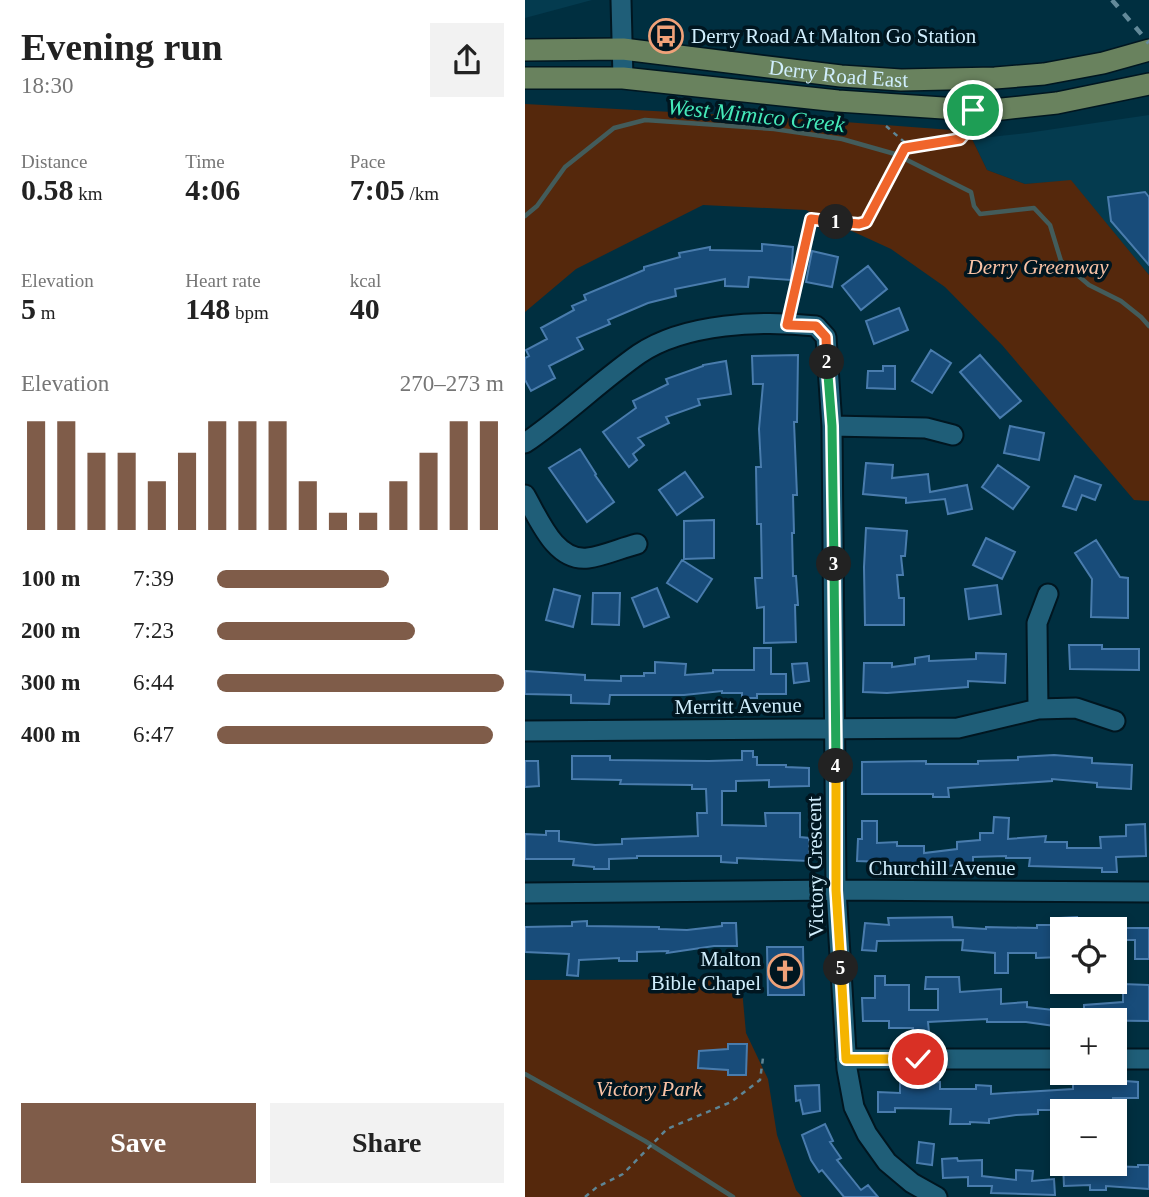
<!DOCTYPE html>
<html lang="en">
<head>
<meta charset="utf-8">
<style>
  body { margin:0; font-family:Georgia,serif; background:#f2f2f2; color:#222; height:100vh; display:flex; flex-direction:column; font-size:26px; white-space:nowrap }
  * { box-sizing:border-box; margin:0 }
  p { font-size:23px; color:#767676 }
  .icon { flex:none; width:38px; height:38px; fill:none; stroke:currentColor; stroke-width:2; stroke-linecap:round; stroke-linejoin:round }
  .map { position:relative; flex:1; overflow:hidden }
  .details { display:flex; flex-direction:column; background:#fff; width:525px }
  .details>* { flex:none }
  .fabs { position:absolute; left:525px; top:917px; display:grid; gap:14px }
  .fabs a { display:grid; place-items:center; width:77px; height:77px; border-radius:0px; background:#fff; box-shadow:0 4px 10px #0003; font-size:35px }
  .pin { position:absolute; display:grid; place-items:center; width:60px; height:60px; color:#fff; margin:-30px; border:4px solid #fff; border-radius:50%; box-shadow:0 2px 7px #0007 }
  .km { position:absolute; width:35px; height:35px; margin:-18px; border-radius:50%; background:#222; color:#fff; font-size:19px; line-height:35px; text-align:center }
  .round { display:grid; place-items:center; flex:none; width:74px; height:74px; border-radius:0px; background:#f2f2f2 }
  .head { display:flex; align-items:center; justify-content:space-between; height:119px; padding:0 21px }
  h1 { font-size:38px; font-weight:700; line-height:52px }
  .stats { display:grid; grid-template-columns:repeat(3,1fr); gap:10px; height:119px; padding:7px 21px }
  .stats div { display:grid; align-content:center }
  .stats b { font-size:30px; font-weight:700 }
  .stats small { font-size:19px; font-weight:400 }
  .stats p { font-size:19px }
  .chart { height:196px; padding:14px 21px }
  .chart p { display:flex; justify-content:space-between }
  .chart svg { width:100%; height:126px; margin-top:7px; stroke:#7f5c49; stroke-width:6 }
  .button { display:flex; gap:14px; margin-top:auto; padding:14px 21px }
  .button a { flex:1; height:80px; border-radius:0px; background:#7f5c49; color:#fff; font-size:28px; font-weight:700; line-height:80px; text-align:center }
  .button a+a { background:#f2f2f2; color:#222 }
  ul { padding:0 21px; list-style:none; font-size:23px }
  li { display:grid; grid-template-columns:112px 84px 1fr; align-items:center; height:52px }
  li i { height:18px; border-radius:9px; background:#7f5c49 }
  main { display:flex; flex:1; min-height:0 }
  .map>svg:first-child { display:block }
</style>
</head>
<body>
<main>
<section class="details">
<div class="head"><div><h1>Evening run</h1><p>18:30</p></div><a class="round"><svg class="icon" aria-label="share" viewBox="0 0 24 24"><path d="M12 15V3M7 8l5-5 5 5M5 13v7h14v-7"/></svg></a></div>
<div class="stats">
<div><p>Distance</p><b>0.58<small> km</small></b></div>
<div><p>Time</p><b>4:06</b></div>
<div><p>Pace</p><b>7:05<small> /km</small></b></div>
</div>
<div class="stats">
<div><p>Elevation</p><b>5<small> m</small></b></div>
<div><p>Heart rate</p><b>148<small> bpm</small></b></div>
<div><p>kcal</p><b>40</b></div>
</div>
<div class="chart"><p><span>Elevation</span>270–273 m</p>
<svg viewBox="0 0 160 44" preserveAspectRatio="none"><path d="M5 44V6M15 44V6M25 44V17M35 44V17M45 44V27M55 44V17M65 44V6M75 44V6M85 44V6M95 44V27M105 44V38M115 44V38M125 44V27M135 44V17M145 44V6M155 44V6"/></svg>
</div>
<ul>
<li><b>100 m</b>7:39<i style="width:60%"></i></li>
<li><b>200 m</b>7:23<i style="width:69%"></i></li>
<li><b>300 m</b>6:44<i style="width:100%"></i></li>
<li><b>400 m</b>6:47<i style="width:96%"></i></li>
</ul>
<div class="button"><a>Save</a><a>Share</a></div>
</section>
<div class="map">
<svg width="624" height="1197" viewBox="0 0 624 1197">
  <rect width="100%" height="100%" fill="#002f40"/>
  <path fill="#043b4f" d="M0,0H67L0,18Z
    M624,115V275L546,181L500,184L462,170L447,139L502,133Z"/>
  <path fill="#55280c" d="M0,104L293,120L440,131L447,139L462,170L500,184L546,180L624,275V501L609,500L477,345L420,287L366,249L281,210L178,205L51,269L0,312Z
    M216,979L221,1033L243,1079L252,1135L271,1190L277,1197H0V980Z"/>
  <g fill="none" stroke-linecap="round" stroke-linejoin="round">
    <path stroke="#435c5b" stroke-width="4.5" d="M0,216L12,206L40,167L89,128L120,120L249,129L317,139L370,154L446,192L449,206L455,214L509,208L525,225L536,261L564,285L596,301L616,317L624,326
      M0,1074L120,1141L208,1197"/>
  </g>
  <path fill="#184c7a" stroke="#497cad" stroke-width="2" d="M620,192L624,197V265L586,221L583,197Z
    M237,244L268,247L266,280L224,277L223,287L200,286V279L150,289L151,296L123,303L83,320L85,324L52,338L58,349L24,366L30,378L6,391L0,380V358L4,356L1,350L22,339L16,328L49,310L47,306L61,300L59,295L119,270V267L155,257L154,253L185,247V250L237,251Z
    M287,251L313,257L307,287L281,282Z
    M343,266L362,289L336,310L317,286Z
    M374,308L383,330L349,344L341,321Z
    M406,350L426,363L407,393L387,381Z
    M273,355L272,422H269L272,495H268L269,533H267L268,576H271L273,605H270L271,642L239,643V607L232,608L230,578H237L236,524H232L231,467H236L234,429L238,384H228L227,356Z
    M455,355L496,401L475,418L435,372Z
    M201,361L206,394L173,399L175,405L141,417L144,423L113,438L119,445L108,454L112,460L104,467L78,432L111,408L108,401L143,384L141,379L178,366V365Z
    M358,366H370V389L342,388L343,371H358Z
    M485,426L519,433L514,460L479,453Z
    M55,449L71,474L70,475L89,502L62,522L24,468Z
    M341,463L368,465L367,478L403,474L405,492L442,485L447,509L423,514L420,499L381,503V498L338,494Z
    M473,465L504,487L488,509L457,487Z
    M160,472L178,497L152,515L134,490Z
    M550,476L576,485L570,500L557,495L551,510L538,506Z
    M189,520V558L159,559V521Z
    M341,528L382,531L380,556H376L378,575H372L374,598H379V625H340L339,567Z
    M461,538L490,552L477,579L448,565Z
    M571,540L595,577L603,578V618L566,617L567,579L550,553Z
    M157,560L187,579L172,602L142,583Z
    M472,585L476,614L444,619L440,589Z
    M132,588L144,617L119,627L107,598Z
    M29,589L55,596L48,627L21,620Z
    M68,593H95L94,625L67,624Z
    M544,645H577V649H614V670L545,669Z
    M229,648H246V674H261V694H232V698H217V693H197V691L159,695H85L84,704L46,703V695L0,694V671L60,675V680L96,681V676H119V673H130V662L161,664L160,675L188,673V670H229Z
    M451,653L481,654L480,683L443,681V687L362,693L338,692L339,663H367V667L390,664V658L404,656V661L451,659Z
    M282,663L284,681L269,683L267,664Z
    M217,751H228V757H232V765H261V767L284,768V786L244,787V780L211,781V791H197V825L241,826L240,813H275V837L284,838V861L212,858V863L196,862V856H112V858L84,859V869H69V867L48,865L49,859H0V834L21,835V831H34V841L70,845L97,844V839L173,836L172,813H182L181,789H167V785L95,784L96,780L47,779V756H85V760L184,761L217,760Z
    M529,755L567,758V763L607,765L606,789L572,787V783L527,779V781L423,788L424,797H408V794H337V762L401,761V764H453V761L493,760V757Z
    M0,761H13L14,786L0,787Z
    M469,817L484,818L483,839L521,836L520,842H542V848H576L575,837L601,836V825L620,824L621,856L591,857L592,872H577V868L504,866L505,858H481V856L448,857V863L406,868L358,867V862L332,861L333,839H337V821H352V843L372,842V846H399V853L432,849V842L455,840V833H468Z
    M427,917L428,927L461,929V927L512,928V925H535V918L552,917V929H537V957L511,958V953H483V973H470V953L437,950L438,940L352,941L351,951L337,950L340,923L364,925L363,918Z
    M599,918V928H624V959H610V940H590V929H584V919Z
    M62,921V926L134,927V929L162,930L197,926V923H211L212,946H189L142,953L143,951L112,952V961H94V958L54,960L53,976L42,975L44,954L0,952V927L47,926V922Z
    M242,947H278L279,995H243Z
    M350,976H360V985H384V1010H413V989H400L401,977H434L435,992L476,989V1004L502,1002V1007L537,1011V1009L559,1011V1005L598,1002V984L624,985V1021L537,1020V1027L501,1022H462V1019L403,1022L404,1032H388V1028H364V1021H338L337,998H350Z
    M203,1044H222L221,1075H203V1070L173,1068L174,1051L203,1049Z
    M573,1079L613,1082V1098H588V1110H572V1104L540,1106V1110H513V1114L491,1115L464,1119V1123L445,1122V1124H425L426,1109L370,1108V1112H353V1092L375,1093V1083L415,1082V1089H451V1085L466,1086V1094L548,1089V1082L573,1081Z
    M294,1085L295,1111L278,1114L275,1100L271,1101L270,1086Z
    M300,1124L308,1141L305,1142L316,1158L312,1160L336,1190L343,1185L353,1197H319L297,1170L294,1172L286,1160L277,1135Z
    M394,1142L409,1144L407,1165L392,1163Z
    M432,1158L433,1161L457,1160V1176L491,1180V1170L508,1171L507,1181L529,1179L530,1195L466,1193L467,1186H443V1177L418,1178L417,1159Z
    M538,1164H581V1166L613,1167V1165H624V1189L581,1186V1190H565V1185L539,1186Z"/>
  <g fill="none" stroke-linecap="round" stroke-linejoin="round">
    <g stroke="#001620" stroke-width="23">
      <path id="minor" d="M96,0L98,78
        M307,426L401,428L428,435
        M0,443C40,416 74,382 114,354C160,323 237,320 291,326L301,337L307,426L311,890L322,1069L329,1107L342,1134L362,1162L387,1183L412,1197
        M0,495C14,519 30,562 63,558C79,556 96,548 112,544
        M513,709L512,623L523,594
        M0,731L433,728L513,709L551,708L590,721
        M0,893L311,890L624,892
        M321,1059H537
        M590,1059H624"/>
    </g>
    <g stroke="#001620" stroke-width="24">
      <g id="major">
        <path id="s1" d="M0,50L98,49L316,76L376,80L470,78L519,74L578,63L624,50"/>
        <path d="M0,78H98L313,101L448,110L477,109L532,103L624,84"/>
      </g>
    </g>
    <path stroke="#5e8595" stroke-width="2.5" stroke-dasharray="5 5" stroke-linecap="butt" d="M361,126L385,147
      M266,308L286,219L334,224L341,222L380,148L435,139L442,126
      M60,1197L72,1187L98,1174L142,1129L206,1102L235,1080L238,1058"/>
    <use href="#minor" stroke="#1f5e78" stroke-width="19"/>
    <use href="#major" stroke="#69825e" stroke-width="21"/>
    <path stroke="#638a9a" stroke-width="4.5" stroke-dasharray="9 9" stroke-linecap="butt" d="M587,0L624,43"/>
  </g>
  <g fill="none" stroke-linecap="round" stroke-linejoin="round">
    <g stroke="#fff" stroke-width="14">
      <path id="split-1" d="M311,222L334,224L341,222L380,148L435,139L440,133L448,110"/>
    </g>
    <g stroke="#fff" stroke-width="14">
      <path id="split-2" d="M302,362L301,337L291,326L262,325L286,219L311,222"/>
    </g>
    <g stroke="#fff" stroke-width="14">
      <path id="split-3" d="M302,362L307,426L309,564"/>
    </g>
    <g stroke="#fff" stroke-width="14">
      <path id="split-4" d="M309,564L311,766"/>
    </g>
    <g stroke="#fff" stroke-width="14">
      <path id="split-5" d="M311,766V890L316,968"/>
    </g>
    <g stroke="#fff" stroke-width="14">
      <path id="split-6" d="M316,968L321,1059H393"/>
    </g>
    <use href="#split-1" stroke="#f0652b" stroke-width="9"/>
    <use href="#split-2" stroke="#f0652b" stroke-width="9"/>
    <use href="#split-3" stroke="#22a559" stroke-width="9"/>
    <use href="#split-4" stroke="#22a559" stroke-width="9"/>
    <use href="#split-5" stroke="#f5b400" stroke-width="9"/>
    <use href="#split-6" stroke="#f5b400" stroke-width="9"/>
  </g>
  <defs>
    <g id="bus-ring" transform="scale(1.75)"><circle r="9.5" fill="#001620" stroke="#f0a279" stroke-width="1.5"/><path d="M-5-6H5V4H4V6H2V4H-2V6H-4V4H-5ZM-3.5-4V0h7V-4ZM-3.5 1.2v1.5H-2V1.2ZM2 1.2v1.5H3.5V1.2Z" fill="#f0a279"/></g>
    <g id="church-ring" transform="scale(1.75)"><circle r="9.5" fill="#001620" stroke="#f0a279" stroke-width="1.5"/><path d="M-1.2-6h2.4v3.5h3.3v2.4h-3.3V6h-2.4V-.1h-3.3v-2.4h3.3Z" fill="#f0a279"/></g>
  </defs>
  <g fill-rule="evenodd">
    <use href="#bus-ring" x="141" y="36"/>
    <use href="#church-ring" x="260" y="971"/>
  </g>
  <g text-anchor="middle" stroke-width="7" stroke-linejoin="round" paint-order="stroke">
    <g font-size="21" fill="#d0eefd" stroke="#001620" text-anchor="start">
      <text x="166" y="43">Derry Road At Malton Go Station</text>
      <text x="236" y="966" text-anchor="end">Malton<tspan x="236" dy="24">Bible Chapel</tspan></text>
    </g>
    <g font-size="21" fill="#d0eefd" stroke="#001620">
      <text dy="7" stroke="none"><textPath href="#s1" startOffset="315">Derry Road East</textPath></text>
      <text transform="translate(213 706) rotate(-1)" y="7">Merritt Avenue</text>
      <text transform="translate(290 867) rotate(-91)" y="7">Victory Crescent</text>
      <text x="417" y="875">Churchill Avenue</text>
    </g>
    <g font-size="21" font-style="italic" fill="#f9c2a5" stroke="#001620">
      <text x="513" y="274">Derry Greenway</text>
      <text x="124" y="1096">Victory Park</text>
    </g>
    <g font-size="23" font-style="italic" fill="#45e9b9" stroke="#001620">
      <text transform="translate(231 115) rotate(6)" y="8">West Mimico Creek</text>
    </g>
  </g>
</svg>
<div class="fabs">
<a><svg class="icon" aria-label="locate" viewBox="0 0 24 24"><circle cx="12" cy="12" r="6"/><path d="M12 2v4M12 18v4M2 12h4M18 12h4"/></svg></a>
<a>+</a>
<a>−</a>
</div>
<div class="pin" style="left:448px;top:110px;background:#1e9e55"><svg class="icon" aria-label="arrive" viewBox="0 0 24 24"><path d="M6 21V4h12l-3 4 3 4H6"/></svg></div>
<div class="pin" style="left:393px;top:1059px;background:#d93025"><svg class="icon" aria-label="check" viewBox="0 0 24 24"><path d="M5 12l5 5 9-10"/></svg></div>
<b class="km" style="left:311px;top:222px">1</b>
<b class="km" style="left:302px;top:362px">2</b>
<b class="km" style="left:309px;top:564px">3</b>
<b class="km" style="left:311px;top:766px">4</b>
<b class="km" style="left:316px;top:968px">5</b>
</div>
</main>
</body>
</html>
